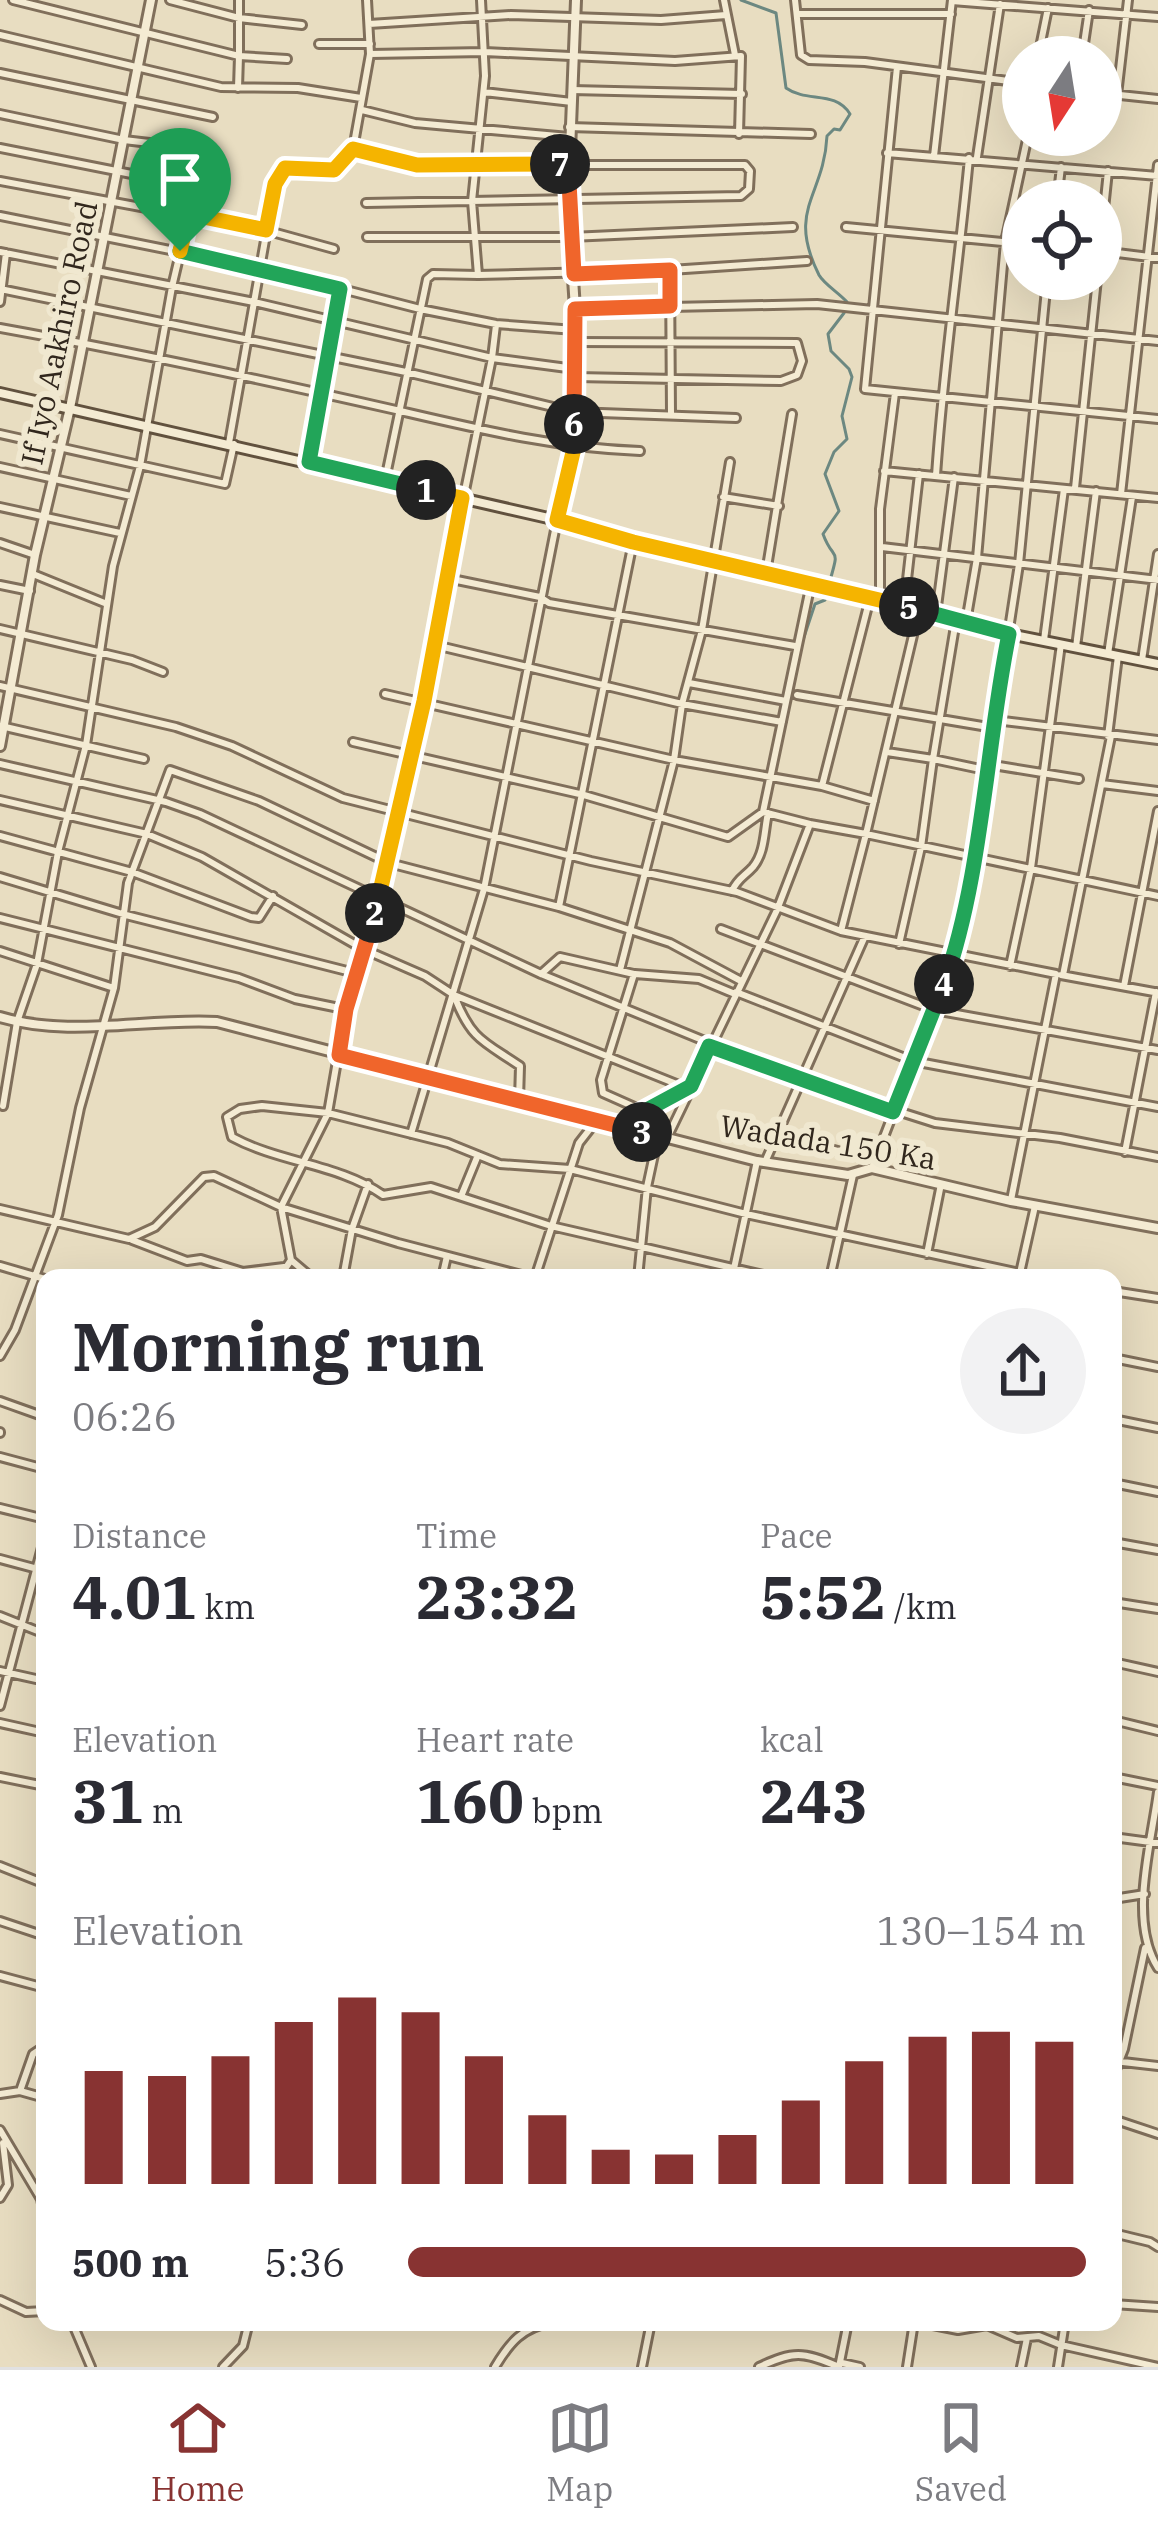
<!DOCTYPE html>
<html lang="en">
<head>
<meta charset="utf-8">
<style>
  body { margin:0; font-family:"IBM Plex Serif",serif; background:#f2f2f3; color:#2b2b33; height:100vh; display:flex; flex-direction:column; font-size:45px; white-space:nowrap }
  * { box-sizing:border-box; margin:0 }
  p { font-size:39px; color:#7c7c81 }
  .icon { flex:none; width:66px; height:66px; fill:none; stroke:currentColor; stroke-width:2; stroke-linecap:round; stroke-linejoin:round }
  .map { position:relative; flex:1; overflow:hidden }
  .drawer { position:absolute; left:36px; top:1269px; width:1086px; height:1062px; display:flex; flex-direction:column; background:#fff; border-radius:24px; box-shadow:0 12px 48px #0002 }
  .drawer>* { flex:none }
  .needle { width:78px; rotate:192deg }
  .controls { position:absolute; left:1002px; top:36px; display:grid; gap:24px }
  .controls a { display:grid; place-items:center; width:120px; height:120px; border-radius:50%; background:#fff; box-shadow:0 12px 48px #0002; font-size:60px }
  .pin { position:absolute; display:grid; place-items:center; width:102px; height:102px; color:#fff; margin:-123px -51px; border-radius:50% 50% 50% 0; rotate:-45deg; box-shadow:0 0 12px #0007 }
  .pin .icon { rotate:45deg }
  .km { position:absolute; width:60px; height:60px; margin:-30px; border-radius:50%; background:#222; color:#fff; font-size:33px; line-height:60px; text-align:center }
  .round { display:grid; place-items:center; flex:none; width:126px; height:126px; border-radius:63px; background:#f2f2f3 }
  .head { display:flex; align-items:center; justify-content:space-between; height:204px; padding:0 36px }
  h1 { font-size:66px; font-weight:700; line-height:90px }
  .metrics { display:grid; grid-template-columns:repeat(3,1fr); gap:18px; height:204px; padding:12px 36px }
  .metrics div { display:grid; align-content:center }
  .metrics b { font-size:60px; font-weight:700 }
  .metrics small { font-size:33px; font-weight:400 }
  .metrics p { font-size:33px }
  .chart { height:336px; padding:24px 36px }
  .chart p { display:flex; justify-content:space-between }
  .chart svg { width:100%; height:216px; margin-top:12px; stroke:#883332; stroke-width:6 }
  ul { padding:0 36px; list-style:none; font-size:39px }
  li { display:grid; grid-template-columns:192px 144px 1fr; align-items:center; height:90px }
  li i { height:30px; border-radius:15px; background:#883332 }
  .tab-bar { display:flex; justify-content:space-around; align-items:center; height:168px; border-top:3px solid #e1e1e2; background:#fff; font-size:33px; color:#7c7c81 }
  .tab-bar a { display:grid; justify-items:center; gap:6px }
  .tab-bar .selected { color:#883332 }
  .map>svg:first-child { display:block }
</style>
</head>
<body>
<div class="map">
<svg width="1158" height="2367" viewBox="0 0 1158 2367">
  <rect width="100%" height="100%" fill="#e8ddc1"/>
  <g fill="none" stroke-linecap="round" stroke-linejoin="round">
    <path stroke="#6c8881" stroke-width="3" d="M741,0L776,13L786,88C807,103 835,90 850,114L840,130L834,129L827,136C824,197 786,209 819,275C824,284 839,293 847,302L844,313L828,334L831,351L849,369L852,377L842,416L847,439L834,452L825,474L839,511L823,534C834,564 841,543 829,584
      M778,757L802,643L815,604L825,600L827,591"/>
    <g stroke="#806f5b" stroke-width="12">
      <path id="minor" d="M13,0L239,56V0
        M170,0L239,18L302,25
        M724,0L735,55
        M795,0L801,55L809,60L865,62L1023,83
        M952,1L1158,17
        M798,14H951
        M369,24L511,15L661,20L726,15
        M0,35L221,87L298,88L361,98
        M319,44H370
        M370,54L485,52L675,61L741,56L739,134
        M1038,57L1048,8
        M1082,57L1089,10
        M897,67L865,389L1158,419
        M0,73L213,117
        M238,88L239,56L287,59
        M572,90L742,94
        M484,92L572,102
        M1101,93L1158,99
        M1117,95L1128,0
        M362,110L415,123L569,137
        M0,114L124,140L192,148
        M569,127L811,134
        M0,148L192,186
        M887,153L1158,176
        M934,156L952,0
        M977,157L1000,4
        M0,181L265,230L334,249
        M1057,201L1061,167
        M366,203L741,196L749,189L750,171L745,165H417L353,149L370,54L367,0
        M0,216L260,268L420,309L496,324L575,330
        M846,227L1023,244
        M367,237H570L793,227
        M1101,238L1108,171
        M1101,251L1158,258
        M0,252L254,302L492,358L496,325
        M670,270L671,414
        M478,275L670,270L807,261
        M0,289L406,372L574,412L736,418
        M0,302L6,253
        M576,309L817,304L1158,341
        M0,328C133,352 264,380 396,410C478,429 556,448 640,451
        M575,342L797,343L802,361L797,375L781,381L576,377
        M0,434L225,484L234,444
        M229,443L275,184L285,168L334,170L353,149
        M309,462L340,289
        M730,462L702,630L682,704L674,760L822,786
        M0,467L131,496
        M884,471L1158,498
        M936,476C943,369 959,264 969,158
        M385,480L427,279L433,274L478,275L472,201L485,76L481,0
        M1075,488L1097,279
        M1121,494L1158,165
        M723,497L779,506
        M0,507L120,533
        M0,543L35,555
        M882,547L1158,580
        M766,573L792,414
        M33,574L107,604
        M447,578L540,597L549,603L795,646
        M0,585L30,591
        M870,598L822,786L874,801
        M880,601V509L895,393
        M904,606L919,474
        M919,610L866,834L1158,896
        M936,614L954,477
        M956,620L933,759L985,770
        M966,622L977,558L1005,242L1028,135
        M0,629L132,660L163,672
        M1044,640L1064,489
        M435,645L682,704L782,722
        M1076,647L1096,491
        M1108,654L1132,497
        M1142,660L1158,554
        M689,683L786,701
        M0,686L176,727L232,746L343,798L591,861L737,892L841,931L1056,974L1011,1200
        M385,694L674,760L620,970
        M797,695L994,728
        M995,720L1158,740
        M1,726L144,759
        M1108,736L1118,656
        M353,742L584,795L728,837L763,812L810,824
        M887,752L933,759L921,847L899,944
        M0,764L166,802L200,814L541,974L800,1080L935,1123L1060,1138L1158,1157
        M987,764L1079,779
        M1102,784L1158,791
        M0,800L147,834L202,857L363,949L425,976L454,995L684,1087
        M763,812L811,583
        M0,836L132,872L251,917L259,918L273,896
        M0,877L126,915L355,973
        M732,891C738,878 744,877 753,867C765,853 764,831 768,813
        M559,907L633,542
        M0,918L239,978L295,999L344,1009
        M721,929L934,1010L1158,1050
        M0,951L114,988
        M1010,966L1031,868L1061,644
        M541,974L560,957L634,974L601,1080L603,1093L639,1109L647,1132
        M635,974L699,979L735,994
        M1061,975L1154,992
        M1063,975L1111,736
        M1124,986L1158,811
        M736,992L913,1061L1158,1107
        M455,998C472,1041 485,1042 520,1066L519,1100
        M3,1106L17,1022L37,964L58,852L86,745L113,566L140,466L172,287L189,215
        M641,1112L682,1089
        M411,1134L484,889L557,520
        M776,1134L874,1161
        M667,1138L777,910L810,824L866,834L841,931
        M1125,1152L1156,992
        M765,1162L865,936
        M872,1168L954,955L974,856L1019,564L1047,279
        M462,1194L478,1155
        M0,1209L129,1239L155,1227L204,1177L214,1176L281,1207L398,1243L533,1278
        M132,1240L187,1261L201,1259L243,1272L284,1267
        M927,1254L941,1184
        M291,1260L311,1277L326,1278
        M0,1266L45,1279
        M1020,1273L1035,1206
        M279,1278L291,1260L281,1207L328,1113L346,1009L389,863L492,358L575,369
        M343,1278L352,1229L368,1184
        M442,1278L447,1256
        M535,1278L579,1143L597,1120
        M638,1278L647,1187L658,1136
        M732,1278L757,1161
        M776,1278L551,1226L431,1187L383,1195C339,1164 280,1163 232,1137L227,1117L240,1109L262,1106L328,1113L448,1143L500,1164L570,1169L746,1214L1043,1278
        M830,1278L853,1175
        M1113,1291L1158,1298
        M0,1356L15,1330L58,1215L80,1108L114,988L128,883L170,770L259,801L389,863L559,907L670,943L741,981
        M1113,1358L1158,1367
        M0,1401L45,1417
        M1113,1419L1158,1428
        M0,1432V1433
        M0,1457L45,1469
        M1113,1483L1158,1492
        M0,1508L45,1519
        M1113,1542L1158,1550
        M0,1559L45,1571
        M1113,1602L1158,1609
        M0,1616L45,1634
        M1113,1662L1158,1672
        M0,1671L45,1681
        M0,1706L45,1536
        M1113,1720L1158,1731
        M0,1723L45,1733
        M0,1777L45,1786
        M1113,1777L1158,1786
        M1158,1792C1151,1846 1128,1921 1158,1968
        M1113,1837L1158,1843
        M0,1866L45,1884
        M1113,1899L1145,1894
        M0,1921L45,1936
        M0,1976L45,1988
        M43,2047L45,2009
        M1114,2061L1158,2066
        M1113,2077L1124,2049L1145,1948
        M20,2091L45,2098
        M0,2094L20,2091L33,2054L45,2046
        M1113,2119L1158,2134
        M0,2130L41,2199L45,2218
        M0,2198L8,2185L3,2143
        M1113,2233L1150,2242L1158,2247
        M0,2300L26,2312L45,2311
        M1113,2304L1158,2307
        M72,2322L91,2367
        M918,2322L958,2330L987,2325L1017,2338L1039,2336L1061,2345L1158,2367
        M842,2363L860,2367
        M223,2367L243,2346L249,2322
        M495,2367C510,2342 522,2328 551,2322
        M642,2367L651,2322
        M759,2367C793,2351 803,2351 839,2367L848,2322
        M907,2367L914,2322
        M1021,2367L1027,2338
        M1058,2367L1065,2322"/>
    </g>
    <g stroke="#806f5b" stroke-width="14">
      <path id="tertiary" d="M557,520L574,448L575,309L568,201L576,0
        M0,746L35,555L70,408L151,0
        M0,1017C71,1038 144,1018 217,1022L757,1161L848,1175L872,1168L1011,1201L1158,1228"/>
    </g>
    <g stroke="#61513e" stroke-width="14">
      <path id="secondary" d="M0,393L557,520L1009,634L1158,664"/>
    </g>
    <use href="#minor" stroke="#f4ebd3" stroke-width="6"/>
    <use href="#tertiary" stroke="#f4ebd3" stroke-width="8"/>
    <use href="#secondary" stroke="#f4ebd3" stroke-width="8"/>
  </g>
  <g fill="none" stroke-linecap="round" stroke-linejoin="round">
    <g stroke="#fff" stroke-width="24">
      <path id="split-1" d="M180,251L340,289L309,462L426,490"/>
    </g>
    <g stroke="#fff" stroke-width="24">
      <path id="split-2" d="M375,913L424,701L462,498L426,490"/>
    </g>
    <g stroke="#fff" stroke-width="24">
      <path id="split-3" d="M375,913L346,1009L339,1055L642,1132"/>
    </g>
    <g stroke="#fff" stroke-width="24">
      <path id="split-4" d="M642,1132L647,1134L641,1113L691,1086L709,1046L893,1112L944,984"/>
    </g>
    <g stroke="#fff" stroke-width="24">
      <path id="split-5" d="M909,607L1009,634C986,746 982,878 944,984"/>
    </g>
    <g stroke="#fff" stroke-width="24">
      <path id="split-6" d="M574,424V448L557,520L633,542L909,607"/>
    </g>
    <g stroke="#fff" stroke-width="24">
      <path id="split-7" d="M560,164H568L574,274L670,270V306L575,309L574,424"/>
    </g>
    <g stroke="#fff" stroke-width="24">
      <path id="split-8" d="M180,251L189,214L266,230L275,184L285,168L334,170L353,149L417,165L560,164"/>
    </g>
    <use href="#split-1" stroke="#22a559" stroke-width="15"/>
    <use href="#split-2" stroke="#f5b400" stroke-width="15"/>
    <use href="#split-3" stroke="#f0652b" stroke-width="15"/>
    <use href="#split-4" stroke="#22a559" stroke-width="15"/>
    <use href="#split-5" stroke="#22a559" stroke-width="15"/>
    <use href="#split-6" stroke="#f5b400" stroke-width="15"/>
    <use href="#split-7" stroke="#f0652b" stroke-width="15"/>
    <use href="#split-8" stroke="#f5b400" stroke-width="15"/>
  </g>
  <g text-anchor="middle" stroke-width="12" stroke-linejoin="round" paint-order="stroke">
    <g font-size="30" fill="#31271d" stroke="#f0e8d0">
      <text transform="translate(60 333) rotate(-78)" y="10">If Iyo Aakhiro Road</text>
      <text transform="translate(828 1143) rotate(9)" y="10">Wadada 150 Ka</text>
    </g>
  </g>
</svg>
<div class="controls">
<a><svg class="needle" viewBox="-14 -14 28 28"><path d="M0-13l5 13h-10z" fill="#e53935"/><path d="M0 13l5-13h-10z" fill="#7c7c81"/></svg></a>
<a><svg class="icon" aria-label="locate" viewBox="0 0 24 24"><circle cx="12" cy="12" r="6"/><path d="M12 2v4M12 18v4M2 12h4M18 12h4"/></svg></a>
</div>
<div class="pin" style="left:180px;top:251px;background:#1e9e55"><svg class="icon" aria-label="arrive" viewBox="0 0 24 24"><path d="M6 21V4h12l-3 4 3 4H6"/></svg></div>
<b class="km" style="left:426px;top:490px">1</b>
<b class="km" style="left:375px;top:913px">2</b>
<b class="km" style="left:642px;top:1132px">3</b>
<b class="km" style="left:944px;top:984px">4</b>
<b class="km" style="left:909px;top:607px">5</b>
<b class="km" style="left:574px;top:424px">6</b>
<b class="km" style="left:560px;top:164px">7</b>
<section class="drawer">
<div class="head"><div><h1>Morning run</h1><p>06:26</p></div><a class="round"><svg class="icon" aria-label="share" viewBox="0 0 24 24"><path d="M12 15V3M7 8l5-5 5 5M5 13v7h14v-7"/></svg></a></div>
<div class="metrics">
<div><p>Distance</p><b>4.01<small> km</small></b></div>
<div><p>Time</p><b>23:32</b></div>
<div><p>Pace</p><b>5:52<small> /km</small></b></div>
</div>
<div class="metrics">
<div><p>Elevation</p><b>31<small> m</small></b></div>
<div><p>Heart rate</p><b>160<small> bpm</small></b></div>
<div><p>kcal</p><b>243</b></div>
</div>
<div class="chart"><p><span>Elevation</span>130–154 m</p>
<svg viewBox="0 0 160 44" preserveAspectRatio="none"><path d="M5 44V21M15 44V22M25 44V18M35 44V11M45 44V6M55 44V9M65 44V18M75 44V30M85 44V37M95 44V38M105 44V34M115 44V27M125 44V19M135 44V14M145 44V13M155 44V15"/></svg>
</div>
<ul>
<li><b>500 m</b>5:36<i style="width:100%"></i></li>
</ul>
</section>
</div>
<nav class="tab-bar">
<a class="selected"><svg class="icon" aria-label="home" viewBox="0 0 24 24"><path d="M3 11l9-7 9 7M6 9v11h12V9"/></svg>Home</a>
<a><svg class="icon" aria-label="map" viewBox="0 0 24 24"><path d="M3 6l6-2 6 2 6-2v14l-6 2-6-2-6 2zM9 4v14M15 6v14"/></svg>Map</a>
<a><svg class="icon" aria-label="saved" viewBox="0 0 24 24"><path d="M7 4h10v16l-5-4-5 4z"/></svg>Saved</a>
</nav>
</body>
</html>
